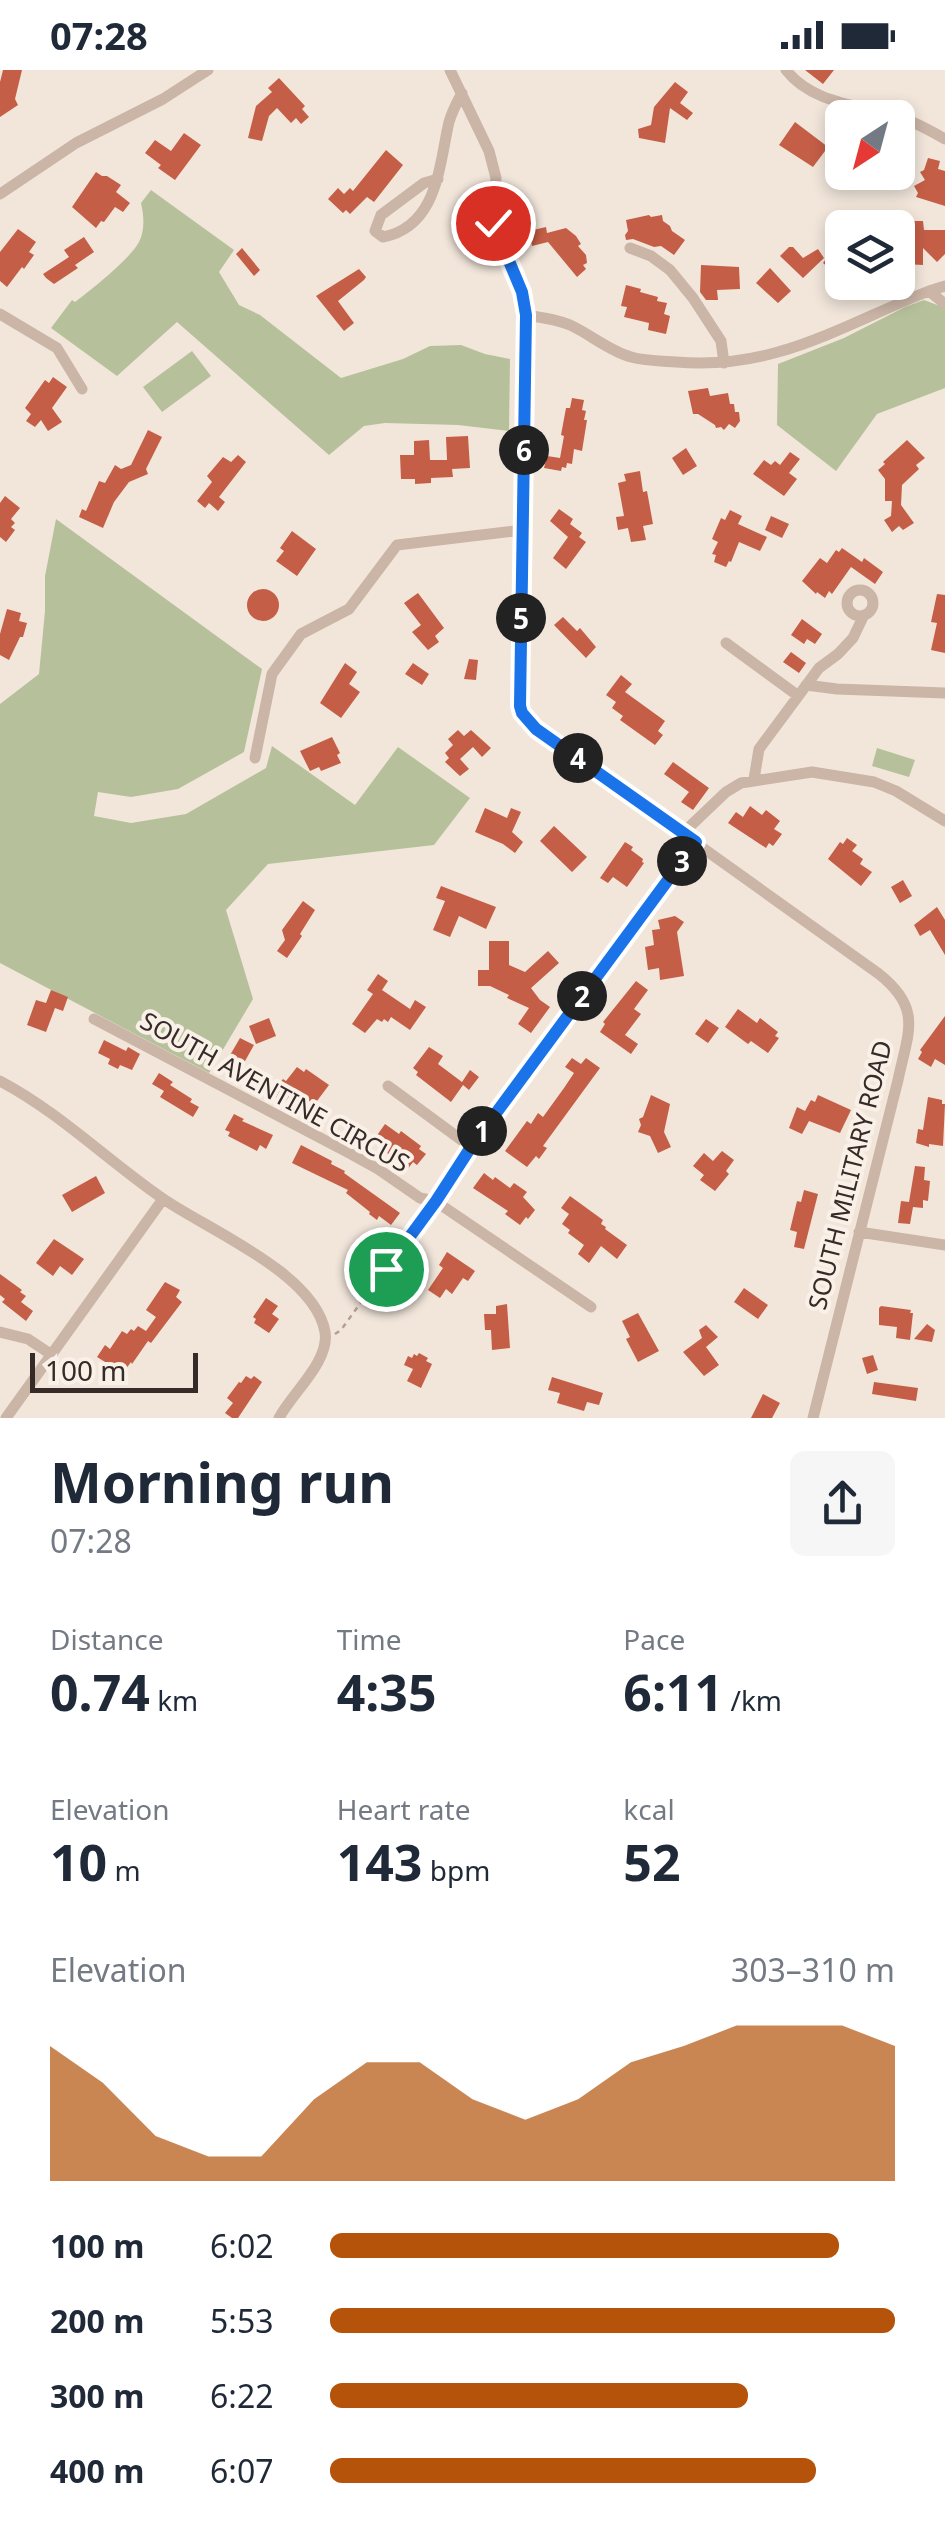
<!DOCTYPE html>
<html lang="en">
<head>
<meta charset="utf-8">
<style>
  body { margin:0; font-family:"Noto Sans",sans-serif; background:#f6f6f7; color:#1f2937; height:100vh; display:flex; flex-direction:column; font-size:38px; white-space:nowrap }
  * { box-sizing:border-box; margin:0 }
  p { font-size:32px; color:#747a83 }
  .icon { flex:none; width:55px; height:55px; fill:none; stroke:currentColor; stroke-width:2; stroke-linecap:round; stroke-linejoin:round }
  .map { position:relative; height:1348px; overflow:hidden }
  .panel { display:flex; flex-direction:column; background:#fff; flex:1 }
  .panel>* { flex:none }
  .needle { width:65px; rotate:216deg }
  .tools { position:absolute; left:825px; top:30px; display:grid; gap:20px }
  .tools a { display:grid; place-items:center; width:90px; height:90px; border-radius:15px; background:#fff; box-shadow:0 5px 15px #0003; font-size:50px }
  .scale { position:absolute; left:30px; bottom:25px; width:168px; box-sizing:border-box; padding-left:10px; border:5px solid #362b28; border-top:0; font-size:28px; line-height:35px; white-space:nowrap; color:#362b28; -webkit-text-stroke:8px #f9f0e8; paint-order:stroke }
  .pin { position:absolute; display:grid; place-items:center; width:85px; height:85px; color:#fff; margin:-42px; border:5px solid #fff; border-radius:50%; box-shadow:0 2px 10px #0007 }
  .km { position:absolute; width:50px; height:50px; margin:-25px; border-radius:50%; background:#222; color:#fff; font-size:28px; line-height:50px; text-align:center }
  .round { display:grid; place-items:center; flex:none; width:105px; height:105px; border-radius:15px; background:#f6f6f7 }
  .headline { display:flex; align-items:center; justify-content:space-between; height:170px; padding:0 50px }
  h1 { font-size:55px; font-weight:700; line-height:75px }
  .metrics { display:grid; grid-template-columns:repeat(3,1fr); gap:15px; height:170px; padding:10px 50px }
  .metrics div { display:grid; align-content:center }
  .metrics b { font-size:50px; font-weight:700 }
  .metrics small { font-size:28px; font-weight:400 }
  .metrics p { font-size:28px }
  .chart { height:280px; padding:20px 50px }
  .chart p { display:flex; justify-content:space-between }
  .chart svg { width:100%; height:180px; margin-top:10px; fill:#b45309; opacity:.7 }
  ul { padding:0 50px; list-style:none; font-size:32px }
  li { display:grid; grid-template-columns:160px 120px 1fr; align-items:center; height:75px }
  li i { height:25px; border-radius:12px; background:#b45309 }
  .status { display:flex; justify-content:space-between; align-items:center; height:70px; padding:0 50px; background:#fff; direction:ltr }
  .status svg { height:28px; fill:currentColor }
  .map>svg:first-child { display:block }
</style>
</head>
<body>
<div class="status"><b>07:28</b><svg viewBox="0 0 49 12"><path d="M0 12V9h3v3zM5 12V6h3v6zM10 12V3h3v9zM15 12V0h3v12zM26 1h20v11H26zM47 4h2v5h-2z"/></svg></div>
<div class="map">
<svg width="945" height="1348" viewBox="0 0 945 1348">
  <rect width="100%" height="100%" fill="#f2e6db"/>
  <path fill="#b6c19b" d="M151,120L234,180L219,202L239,235L260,245L341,308L403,289L430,276L461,275L485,284L510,289L509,361L458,355L385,353L364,356L329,385L177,252L117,306L51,258L72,230L75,232C92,219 129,190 139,172C145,160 144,146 141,133Z
    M924,230L945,238V318L877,344L836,401L777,355L778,294L844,268L905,237Z
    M192,281L211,306L162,342L143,317Z
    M56,449L262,599L244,682L178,719L131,727L98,722L94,746L131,753L186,744L266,698L272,676L355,735L398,677L470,728L434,775L268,794L226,840L253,929L209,1003L0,893V634L39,604L45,541V506Z
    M877,678L915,690L909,707L872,696Z"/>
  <path fill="#c55e46" d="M3,0H22L15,29L18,35L0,47V12Z
    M805,0H834L823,14Z
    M279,8L305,36L302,39L309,47L301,54L296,48L291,53L277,38L269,46L262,71L248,68L256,36L272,22L268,18Z
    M675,12L688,22L680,33L693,43L687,50L670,38L665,73L639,68L638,59L651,55L654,37Z
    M795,52L828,77L813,97L779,75Z
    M184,63L201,75L175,110L158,98L161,95L145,83L155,70L171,81Z
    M386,80L403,95L374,132L367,127L350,144L346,140L343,143L328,129L338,118L344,124L350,118L353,121Z
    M928,88L940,91L938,99L945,101V136L916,127L918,123L914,116L925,110L920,102L924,100Z
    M96,102L102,106H107L121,115L116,122L130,133L123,142L115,137L104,152L101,151L96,158L72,137Z
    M649,145L651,147L662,145L663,151L670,156L672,161L685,170L674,185L661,176L654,177L633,169L626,170L625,165L628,161L626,150Z
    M913,151H923L924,160H945V184L937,192L923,178V195L904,194V180L900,179L901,158L913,159Z
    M546,157L547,163L566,158L576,166L581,174L578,176L586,185L587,193L583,195L586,199L577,207L548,172L532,176L529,161Z
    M18,159L36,172L29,182L34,185L24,199L22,197L7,217L0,211V182Z
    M84,167L94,182L75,195L78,198L54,214L46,208L43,204L69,187L64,180Z
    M842,168V209L823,193Z
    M789,177H793L803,188L818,179L824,188L803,208L780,186Z
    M242,178L260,200L254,206L236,184Z
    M701,195L739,197L740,219L717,220L718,230H706L700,222Z
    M770,198L791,221L778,233L756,213Z
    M359,199L366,207L364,210L338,231L354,253L344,261L316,226Z
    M626,215L641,219L640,222L658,227L657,231L667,233L664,244L670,246L666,264L648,260L649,253L624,247L627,237L621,236Z
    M53,307L67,317L52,338L62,352L48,361L41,350L35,357L26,351L31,344L25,338L45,310L49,313Z
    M708,318L710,326L728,323L730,334H734L735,342H739L740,351L735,358L729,354L724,360L721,357L716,358L715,355L698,344H693L688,321Z
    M572,328L584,330L582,340L586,341L584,350H587L582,381L574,379L572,394L567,393L566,398L562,397L561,401L544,398L547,386L560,388L564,366L561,365L566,338H570Z
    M148,360L162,367L146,399L148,404L129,412L114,432L103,458L79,447L82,439L86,441L99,411L105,413L115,395L121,399L131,395Z
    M468,366L470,398L452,399L453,407L431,408V413L415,414V409H401L400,385H414V371L429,370L430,390H447L446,367Z
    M907,370L925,388L916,395L919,399L902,415L901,435L914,453L903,460L899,456L892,462L884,450L891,446L892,431H885V409L878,400L885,394L883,392Z
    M686,378L697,396L683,405L672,388Z
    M790,382L800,389L789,403L797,409L784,426L753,404L764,390L771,395L775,391L780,395Z
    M238,385L246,392L219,427L225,432L218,441L209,433L205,438L197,431L212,412L207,406L223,387L231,392Z
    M640,401L643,422L647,421L653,454L643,456L646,470L631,472L628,458L618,460L616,447L624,446L618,413L626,411L624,404Z
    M5,426L20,438L11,449L15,453L11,457L15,460L6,472L0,467V433Z
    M559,439L573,449L570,454L582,463L579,467L586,472L566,499L553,488L568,467L550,451Z
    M730,440L742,446L738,454L767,467L760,481L739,472L731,492L729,491L726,497L714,492L716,485L712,484L718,472L712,469L721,448L725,450Z
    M771,446L789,454L782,468L765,460Z
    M292,461L316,479L297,506L276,491L284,481L280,478Z
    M842,478L862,492L864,488L883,502L875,514L851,497L832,524L829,521L825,528L817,522L816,524L802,511L820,488L827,493L836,480L839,482Z
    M247 535a16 16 0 1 1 32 0a16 16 0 1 1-32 0Z
    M418,523L444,558L435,566L439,572L428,580L412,562L421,555L404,533Z
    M937,524L945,525V583L931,580L937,553L931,552Z
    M7,539L21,543L19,551L27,553L23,567H20L9,590L0,585V564Z
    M563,547L577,561L580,558L596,577L586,588L554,555Z
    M802,549L822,564L815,574L807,569L804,574L791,565Z
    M791,582L806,593L799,603L783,592Z
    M469,589L478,590L476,610L464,609Z
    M345,593L357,602L349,614L360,622L341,648L320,633Z
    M413,593L429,604L422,615L405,604Z
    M621,605L632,614L625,622L665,651L658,661L663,665L655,675L620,650L623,646L612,638L616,632L606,625Z
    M458,660L464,666L471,660L491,678L482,687L473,677L460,689L469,699L460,706L445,692L449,688L445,683L453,675L448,669Z
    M332,667L340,683L337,685L341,693L321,701L319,697L310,701L300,681Z
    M673,692L709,718L693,740L681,732L689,722L664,704Z
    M750,736L762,745L766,740L780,751L774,759L782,764L773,776L769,773L766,778L728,753L736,742L743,747Z
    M485,738L507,748L511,738L521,742L512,762L523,772L515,783L503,774L475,762Z
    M554,756L587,787L572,802L540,771Z
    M847,768L857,775L852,781L863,789L860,794L872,802L861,816L828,789L840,772L843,774Z
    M625,772L633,777L631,780L643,789L642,792L644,793L627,817L613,807L608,813L600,808Z
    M903,810L912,826L900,833L891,817Z
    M441,816L496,837L486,859L459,846L450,867L433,860L445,831L436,828Z
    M303,831L315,840L300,864L302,866L287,888L277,881L285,870L282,860Z
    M937,837L945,850V885L930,860L920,866L914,855Z
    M675,846L684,852L677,862L684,906L660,910L659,898L648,900L645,877L654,875L652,860L660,859L658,850Z
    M489,871H509V895L525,902L548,881L559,893L531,918L540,930L550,937L531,963L518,954L529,938L507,928L509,925L490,916H478V900H489Z
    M378,904L388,911L382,920L410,939L415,930L426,937L410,960L391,947L388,952L384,949L382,952L377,949L365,963L352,954L373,924L367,920Z
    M636,911L648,920L634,939L641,944L625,965L638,974L631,984L600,962L605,954L603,952Z
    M51,920L68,927L63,941L55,938L46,962L27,955L36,930L46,933Z
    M738,939L757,953L760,948L778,962L775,966L779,968L768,983L751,971L748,974L725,957Z
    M945,946V995L935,989L931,997L918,989L922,982L920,980Z
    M269,948L276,966L256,974L249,956Z
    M706,949L719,958L708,973L695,964Z
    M240,968L254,975L240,1000L226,992Z
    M104,970L126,981L128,977L140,984L132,1000L120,995L118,999L108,994L110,989L98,983Z
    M429,977L443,986L438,994L462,1012L470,1000L479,1007L469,1020L463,1015L451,1032L416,1005L418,1002L413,998Z
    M572,988L581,994L586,988L600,998L543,1076L547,1078L539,1089L536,1086L527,1097L505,1081L527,1051L531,1054L538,1043L543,1047L564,1018L574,1003L565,997Z
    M297,997L304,1002L306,999L329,1015L314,1035L294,1020L284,1033L271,1024L283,1009L286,1011Z
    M159,1003L173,1012L170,1015L192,1029L190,1032L199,1037L193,1047L160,1027L164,1021L152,1014Z
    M651,1025L670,1034L664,1062L671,1077L658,1083L650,1066L638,1062L641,1055L639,1049L643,1047Z
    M818,1025L851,1040L840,1063L809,1051L802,1064L789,1058L797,1037L805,1041L811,1030L815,1032Z
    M928,1027L942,1030V1034H945L943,1076L929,1074V1077L916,1073L918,1059L923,1060Z
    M234,1044L244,1049L242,1051L273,1065L266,1079L260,1075L257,1081L228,1066L230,1062L225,1060Z
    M385,1054L399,1064L401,1061L421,1076L419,1079L426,1084L417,1095L413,1092L407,1100L373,1071Z
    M301,1075L332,1091L331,1094L345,1101L344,1103L400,1143L391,1155L379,1146L377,1150L369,1144L370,1142L346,1123L348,1120L292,1093Z
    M722,1081L734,1090L726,1101L729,1104L715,1121L700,1110L704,1105L693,1096L704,1083L713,1091Z
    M915,1096L925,1097L924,1110L930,1111L928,1131L923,1130V1138L913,1137L910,1154L898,1153L901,1131L909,1132Z
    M484,1103L493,1110L495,1107L510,1118L514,1113L527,1122L523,1127L535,1140L528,1149L526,1147L520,1155L505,1144L508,1141L473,1118Z
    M96,1106L105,1123L72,1142L62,1125Z
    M804,1120L818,1124L804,1179L794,1177L797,1162L790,1160L797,1131L801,1132Z
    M570,1126L603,1150L601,1154L606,1157L605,1159L627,1175L617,1189L601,1176L589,1193L578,1184L584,1175L568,1163L570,1160L562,1154L569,1144L561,1138Z
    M54,1169L84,1189L72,1205L60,1196L53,1206L36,1193Z
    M447,1182L475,1201L468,1211L463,1208L452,1224L446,1219L440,1228L428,1220L443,1198L439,1195Z
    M0,1204L22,1220L20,1222L26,1226L21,1232L33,1241L26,1251L2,1232L5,1229L0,1225Z
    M165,1212L180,1220L176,1227L182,1232L151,1273L148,1271L132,1294L131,1292L123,1303L97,1287L105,1275L110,1279L122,1261L127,1264L131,1259L134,1261L138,1256L146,1261L156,1247L146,1240Z
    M744,1218L768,1235L758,1249L734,1232Z
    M266,1228L278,1236L272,1244L279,1249L269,1263L254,1253L256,1249L253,1247Z
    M507,1234L510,1278L492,1280L491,1260H485L484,1244H496V1236Z
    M881,1236L911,1240L910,1243H913L910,1270L896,1268L897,1257L879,1255V1238Z
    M638,1243L659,1281L638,1292L626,1269L630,1267L622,1251Z
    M927,1254L935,1260L932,1272L914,1269Z
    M706,1255L718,1267L706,1277L719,1295L704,1306L683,1282L702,1268L699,1260Z
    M419,1283L428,1288L426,1291L432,1294L421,1318L407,1311L413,1299L404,1295L408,1286L412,1288L414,1284L417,1286Z
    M873,1285L878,1300L867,1304L862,1288Z
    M246,1306L251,1309L254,1306L262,1312L238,1348H232L225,1343L233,1333L227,1328L239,1312L241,1313Z
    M552,1307L603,1323L599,1335L587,1332L584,1341L557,1333L560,1323L548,1320Z
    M874,1312L918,1318L916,1331L872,1324Z
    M763,1324L780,1333L772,1348H751Z"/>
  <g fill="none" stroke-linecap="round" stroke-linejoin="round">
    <path stroke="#b59f91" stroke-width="2.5" stroke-dasharray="5 5" stroke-linecap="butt" d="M335,1264L341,1260L426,1142"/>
    <path stroke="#cab5a7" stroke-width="11" d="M450,0L489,81L496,108L493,153L524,232L520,636L525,648L536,659L879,904C923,939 908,962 898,1010L813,1348
      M786,0C813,35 863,35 902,48C917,53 931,61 945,69
      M438,109L424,113L381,145L375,161L383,167C438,156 439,95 449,52C452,42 457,32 462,23
      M0,124L76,73L163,29L208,0
      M630,178L651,186L670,200L693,228L721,271L724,293
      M945,216L929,221L945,234
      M0,244L57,278L82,319
      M525,245C540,247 556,249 570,255C590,264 609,281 631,287C645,291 661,291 676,292C775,301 842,255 929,221
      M847 533a13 13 0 1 1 26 0a13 13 0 1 1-26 0Z
      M726,573L797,625
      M806,615L837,619L945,623
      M255,688L272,604L301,564L349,539L397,475L523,460
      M754,709L759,679L819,598L838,584L853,568L864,545
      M683,763L726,722L741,713L812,702L874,712L896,721L945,751
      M94,949L349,1083L378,1099L420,1128L435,1131L591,1237
      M0,1011C59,1042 107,1090 162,1128C206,1159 315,1203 325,1262C330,1291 292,1323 279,1348
      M388,1016L471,1077
      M435,1131L471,1077L695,772
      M859,1162L945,1175
      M0,1262L28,1269L52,1285
      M6,1348L163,1129"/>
  </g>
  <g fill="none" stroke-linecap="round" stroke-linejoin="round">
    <g stroke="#fff" stroke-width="20">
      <path id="route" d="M386,1199L436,1131L471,1077L696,772L536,659L522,643L520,636L526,245L522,222L493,153"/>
    </g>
    <use href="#route" stroke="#1a73e8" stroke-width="12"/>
  </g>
  <g text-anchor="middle" stroke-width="8" stroke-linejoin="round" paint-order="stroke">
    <g font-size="25" fill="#362b28" stroke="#f9f0e8">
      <text transform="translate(275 1022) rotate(29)" y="9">SOUTH AVENTINE CIRCUS</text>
      <text transform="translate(850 1105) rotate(-76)" y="9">SOUTH MILITARY ROAD</text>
    </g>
  </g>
</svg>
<div class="tools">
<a><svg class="needle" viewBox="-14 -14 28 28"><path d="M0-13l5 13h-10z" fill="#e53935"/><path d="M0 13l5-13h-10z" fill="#747a83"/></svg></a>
<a><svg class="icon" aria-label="layers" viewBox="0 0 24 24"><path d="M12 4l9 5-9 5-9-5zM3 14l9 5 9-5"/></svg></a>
</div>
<div class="scale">100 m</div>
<div class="pin" style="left:386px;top:1199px;background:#1e9e55"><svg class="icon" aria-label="arrive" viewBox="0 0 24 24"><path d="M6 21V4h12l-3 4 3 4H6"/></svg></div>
<div class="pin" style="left:493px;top:153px;background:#d93025"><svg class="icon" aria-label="check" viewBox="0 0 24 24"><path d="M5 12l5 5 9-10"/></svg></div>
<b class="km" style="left:482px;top:1061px">1</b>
<b class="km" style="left:582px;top:926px">2</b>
<b class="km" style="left:682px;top:791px">3</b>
<b class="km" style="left:578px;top:688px">4</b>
<b class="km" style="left:521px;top:548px">5</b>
<b class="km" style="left:524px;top:380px">6</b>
</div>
<section class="panel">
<div class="headline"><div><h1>Morning run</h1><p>07:28</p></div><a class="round"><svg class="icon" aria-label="share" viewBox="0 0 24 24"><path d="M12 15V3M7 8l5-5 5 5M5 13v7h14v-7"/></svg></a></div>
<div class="metrics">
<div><p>Distance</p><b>0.74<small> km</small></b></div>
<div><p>Time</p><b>4:35</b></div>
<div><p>Pace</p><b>6:11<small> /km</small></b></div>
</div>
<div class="metrics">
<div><p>Elevation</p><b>10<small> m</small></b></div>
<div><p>Heart rate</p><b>143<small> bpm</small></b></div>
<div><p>kcal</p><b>52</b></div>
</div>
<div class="chart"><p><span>Elevation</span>303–310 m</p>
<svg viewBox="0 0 160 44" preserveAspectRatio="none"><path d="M0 44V11L10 20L20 33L30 38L40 38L50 24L60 15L70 15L80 24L90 29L100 24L110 15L120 11L130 6L140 6L150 6L160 11V44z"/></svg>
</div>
<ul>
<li><b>100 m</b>6:02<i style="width:90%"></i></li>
<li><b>200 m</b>5:53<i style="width:100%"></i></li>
<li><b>300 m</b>6:22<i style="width:74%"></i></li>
<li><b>400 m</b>6:07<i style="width:86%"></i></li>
</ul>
</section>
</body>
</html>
